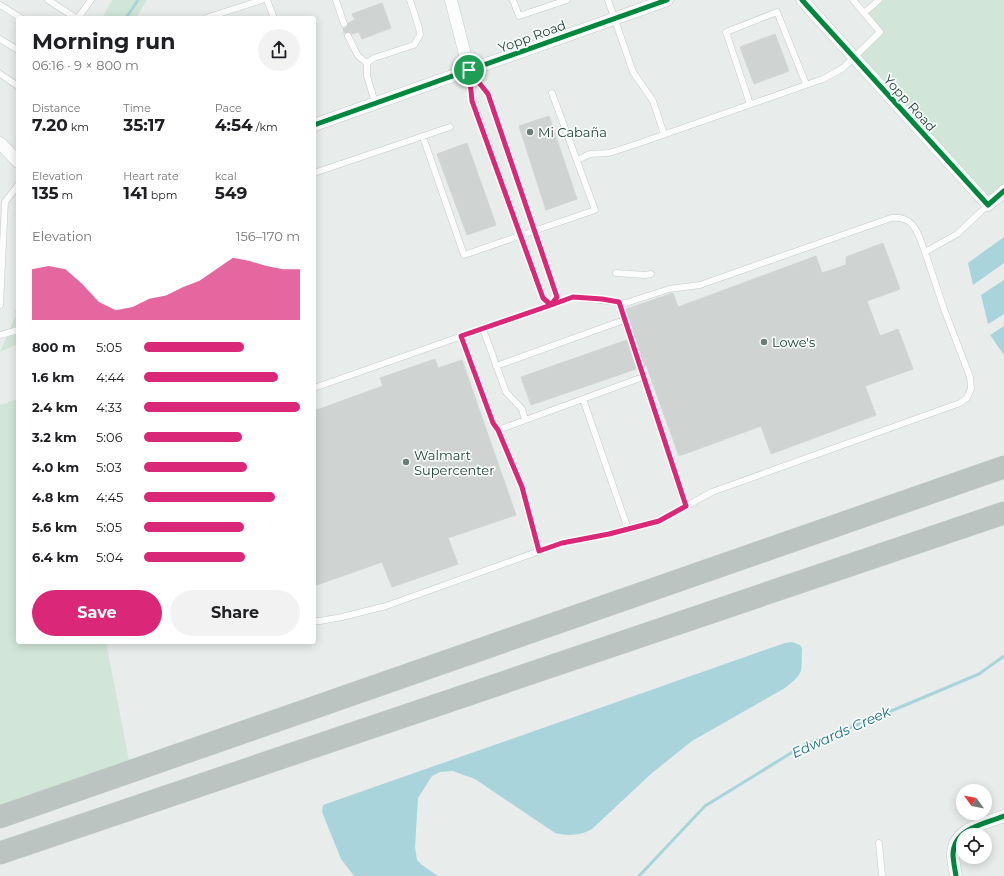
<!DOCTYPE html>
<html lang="en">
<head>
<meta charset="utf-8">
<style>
  body { margin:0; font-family:Montserrat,sans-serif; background:#f2f2f2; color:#202124; height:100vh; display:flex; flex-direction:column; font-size:15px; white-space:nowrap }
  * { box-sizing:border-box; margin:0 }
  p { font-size:13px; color:#757577 }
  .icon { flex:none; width:22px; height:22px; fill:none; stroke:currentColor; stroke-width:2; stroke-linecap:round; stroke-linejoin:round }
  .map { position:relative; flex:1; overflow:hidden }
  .panel { position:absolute; left:16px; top:16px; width:300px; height:628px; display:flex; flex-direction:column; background:#fff; border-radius:4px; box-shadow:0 2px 10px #0003 }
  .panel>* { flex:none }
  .needle { width:26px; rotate:303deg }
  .controls { position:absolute; left:956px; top:784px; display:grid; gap:8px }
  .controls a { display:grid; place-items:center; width:36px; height:36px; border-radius:50%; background:#fff; box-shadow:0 2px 10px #0003; font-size:20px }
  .pin { position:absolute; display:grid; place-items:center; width:34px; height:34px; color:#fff; margin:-17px; border:2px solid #fff; border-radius:50%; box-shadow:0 1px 4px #0007 }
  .round { display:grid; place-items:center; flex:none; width:42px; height:42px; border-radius:21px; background:#f2f2f2 }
  .overview { display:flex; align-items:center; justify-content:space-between; height:68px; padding:0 16px }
  h1 { font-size:22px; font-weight:700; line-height:30px }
  .figures { display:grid; grid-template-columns:repeat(3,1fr); gap:6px; height:68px; padding:4px 16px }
  .figures div { display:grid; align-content:center }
  .figures b { font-size:17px; font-weight:700 }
  .figures small { font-size:11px; font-weight:400 }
  .figures p { font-size:11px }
  .chart { height:112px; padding:8px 16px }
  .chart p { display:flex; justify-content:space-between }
  .chart svg { width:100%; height:72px; margin-top:4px; fill:#db2777; opacity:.7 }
  .button { display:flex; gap:8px; margin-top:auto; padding:8px 16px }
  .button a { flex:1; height:46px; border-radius:24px; background:#db2777; color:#fff; font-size:16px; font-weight:700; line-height:46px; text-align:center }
  .button a+a { background:#f2f2f2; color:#202124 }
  ul { padding:0 16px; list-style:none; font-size:13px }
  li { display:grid; grid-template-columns:64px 48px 1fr; align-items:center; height:30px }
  li i { height:10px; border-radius:5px; background:#db2777 }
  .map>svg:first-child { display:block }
</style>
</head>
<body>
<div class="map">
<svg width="1004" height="876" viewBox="0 0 1004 876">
  <rect width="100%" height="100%" fill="#e8edeb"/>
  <path fill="#d1e6d8" d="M112,0H147L136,18H102Z
    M879,0H1004V191L988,205L854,57L880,32L864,13Z
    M18,295V344L0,352L17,312Z
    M18,399V642H106L131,771L0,817V405Z"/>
  <path fill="#a9d4db" d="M1004,237V263L973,285L968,263Z
    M1004,280V314L988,324L981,295Z
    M1004,326V355L990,335Z
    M792,642L800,645L802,648C801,673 805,672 785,688L692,741L652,773L592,829C580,836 568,836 555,833L475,779L453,771L440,772L432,776L418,798L415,847L417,860L422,865L438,876H354L341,859L322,812L323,805L785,643Z"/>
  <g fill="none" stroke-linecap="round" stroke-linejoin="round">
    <path stroke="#a9d4db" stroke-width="3" d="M126,18L138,0
      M17,312L18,309
      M639,876L705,806L804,745L872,719L979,674L1004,656"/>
  </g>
  <path fill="#cfd4d2" stroke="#d1d6d4" d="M382,3L391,28L362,39L359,32L352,34L349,32L344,33L343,28H346L348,23L355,20L352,14Z
    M775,34L789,71L754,84L740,47Z
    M549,116L577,199L546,210L519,126Z
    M467,143L496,225L467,235L437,154Z
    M883,243L900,289L867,301L880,336L898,329L913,369L865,386L876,415L771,454L761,426L679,456L646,365L644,366L626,309L673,293L678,307L816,256L822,273L846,265V257Z
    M627,340L636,369L531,405L521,377Z
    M435,359L438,368L462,360L516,515L448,538L458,564L392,587L382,562L314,586V411L383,386L380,378Z"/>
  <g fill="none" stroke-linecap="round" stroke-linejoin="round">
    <g stroke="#c5cac8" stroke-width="7">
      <path id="lane" d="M48,0L76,18
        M267,0L274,18
        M336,0L344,24
        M513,0L519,16L567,0
        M608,0L633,72L653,101L664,134
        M0,5L21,18
        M864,13L879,0
        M78,18L91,0
        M206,18L262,0
        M348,36L358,56L367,63
        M0,39L18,50
        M469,70L488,94L557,297L551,305L543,298L473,101Z
        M0,74L18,86
        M375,103L367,76V63L374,58L414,45L420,35L419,28L410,0
        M750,104L726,32L777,12L806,84
        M423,137L464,255L595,210L552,93
        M577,160L590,154L609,153L637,144L823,79L843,68L880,32L853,0
        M314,173L450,127
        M616,273L645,275L651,274
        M619,303L686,506
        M0,305L5,202L18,185
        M483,329L506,392L522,409L525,420
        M0,335L18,330
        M461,336L493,423L498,430L522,487L539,551
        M496,366L624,320
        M314,388L573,297L626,303L669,289L700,285L891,218C915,215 918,234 925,252L957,234L988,205
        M583,399L628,529
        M498,430L643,377
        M314,621H320L342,617L386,606L562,543L609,534L659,521L712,492L960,403L967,398L971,389L970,377L944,309L925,252
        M879,843L882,876"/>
    </g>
    <g stroke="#c5cac8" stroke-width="13">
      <path id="street" d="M451,0L469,70
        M802,0L988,205L1004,191
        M314,125L667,0
        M0,143L18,162
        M956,876C955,869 953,861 953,854C954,828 984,824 1004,816"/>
    </g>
    <g stroke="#c3ccc9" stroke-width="23">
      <path id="highway" d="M0,817L1004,467
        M0,853L1004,513"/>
    </g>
    <use href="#lane" stroke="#fcfcfc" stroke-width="6"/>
    <use href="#street" stroke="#fcfcfc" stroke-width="12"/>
    <use href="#highway" stroke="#bcc4c2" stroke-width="22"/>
    <g stroke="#f7fbf9" stroke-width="8">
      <path id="cycleway" d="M802,0L988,205L1004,191
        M314,125L667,0
        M956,876C955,869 953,861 953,854C954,828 984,824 1004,816"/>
    </g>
    <use href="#cycleway" stroke="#00873e" stroke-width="5"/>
  </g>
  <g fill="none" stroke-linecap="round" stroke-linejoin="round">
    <g stroke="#fff" stroke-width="8">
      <path id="route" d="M469,70L472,101L543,298L551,305L461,336L493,423L498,430L522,487L539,551L562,543L609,534L659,521L686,506L619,302L602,299L573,297L551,305L557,297L488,94L469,70"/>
    </g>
    <use href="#route" stroke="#db2777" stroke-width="5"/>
  </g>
  <g fill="#697e78" stroke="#f7fbf9" stroke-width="1.5">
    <circle cx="530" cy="132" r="4"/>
    <circle cx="764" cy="342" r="4"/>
    <circle cx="406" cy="462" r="4"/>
  </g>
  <g text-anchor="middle" stroke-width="3.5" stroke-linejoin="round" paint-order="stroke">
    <g font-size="13" fill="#24423a" stroke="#f7fbf9">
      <text transform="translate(532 36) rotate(-20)" y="5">Yopp Road</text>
      <text transform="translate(910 103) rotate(48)" y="5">Yopp Road</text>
    </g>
    <g font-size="13" fill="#24423a" stroke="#f7fbf9" text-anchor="start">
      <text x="538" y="137">Mi Cabaña</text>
      <text x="772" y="347">Lowe's</text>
      <text x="414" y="460">Walmart<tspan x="414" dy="15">Supercenter</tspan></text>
    </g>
    <g font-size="14" font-style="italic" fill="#1c6f80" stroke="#f7fbf9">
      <text transform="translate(841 732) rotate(-24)" y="5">Edwards Creek</text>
    </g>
  </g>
</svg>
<div class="controls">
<a><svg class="needle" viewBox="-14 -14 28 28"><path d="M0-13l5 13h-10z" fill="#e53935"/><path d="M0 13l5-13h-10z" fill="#757577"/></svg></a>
<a><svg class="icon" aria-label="locate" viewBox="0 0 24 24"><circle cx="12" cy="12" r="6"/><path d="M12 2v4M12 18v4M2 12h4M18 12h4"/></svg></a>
</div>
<div class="pin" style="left:469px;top:70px;background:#1e9e55"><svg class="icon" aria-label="arrive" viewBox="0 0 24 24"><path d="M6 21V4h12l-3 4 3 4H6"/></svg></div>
<section class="panel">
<div class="overview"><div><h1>Morning run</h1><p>06:16 · 9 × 800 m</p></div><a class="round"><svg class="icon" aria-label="share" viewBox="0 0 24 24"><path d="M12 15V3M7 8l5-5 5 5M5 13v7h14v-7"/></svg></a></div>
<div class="figures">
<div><p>Distance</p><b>7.20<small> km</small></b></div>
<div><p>Time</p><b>35:17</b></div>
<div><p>Pace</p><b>4:54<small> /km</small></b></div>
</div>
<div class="figures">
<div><p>Elevation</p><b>135<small> m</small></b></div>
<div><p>Heart rate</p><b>141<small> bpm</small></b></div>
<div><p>kcal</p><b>549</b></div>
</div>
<div class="chart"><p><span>Elevation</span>156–170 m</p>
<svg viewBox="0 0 160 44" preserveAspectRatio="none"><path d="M0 44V13L10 11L20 13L30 22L40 33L50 38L60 36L70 31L80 29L90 24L100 20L110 13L120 6L130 8L140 11L150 13L160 13V44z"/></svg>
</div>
<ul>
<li><b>800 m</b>5:05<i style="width:64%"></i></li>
<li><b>1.6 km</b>4:44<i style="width:86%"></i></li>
<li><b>2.4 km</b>4:33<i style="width:100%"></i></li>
<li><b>3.2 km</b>5:06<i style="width:63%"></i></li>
<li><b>4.0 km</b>5:03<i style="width:66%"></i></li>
<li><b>4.8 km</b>4:45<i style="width:84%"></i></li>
<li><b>5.6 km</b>5:05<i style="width:64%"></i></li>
<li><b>6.4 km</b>5:04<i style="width:65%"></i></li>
</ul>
<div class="button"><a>Save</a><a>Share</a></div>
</section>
</div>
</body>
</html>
